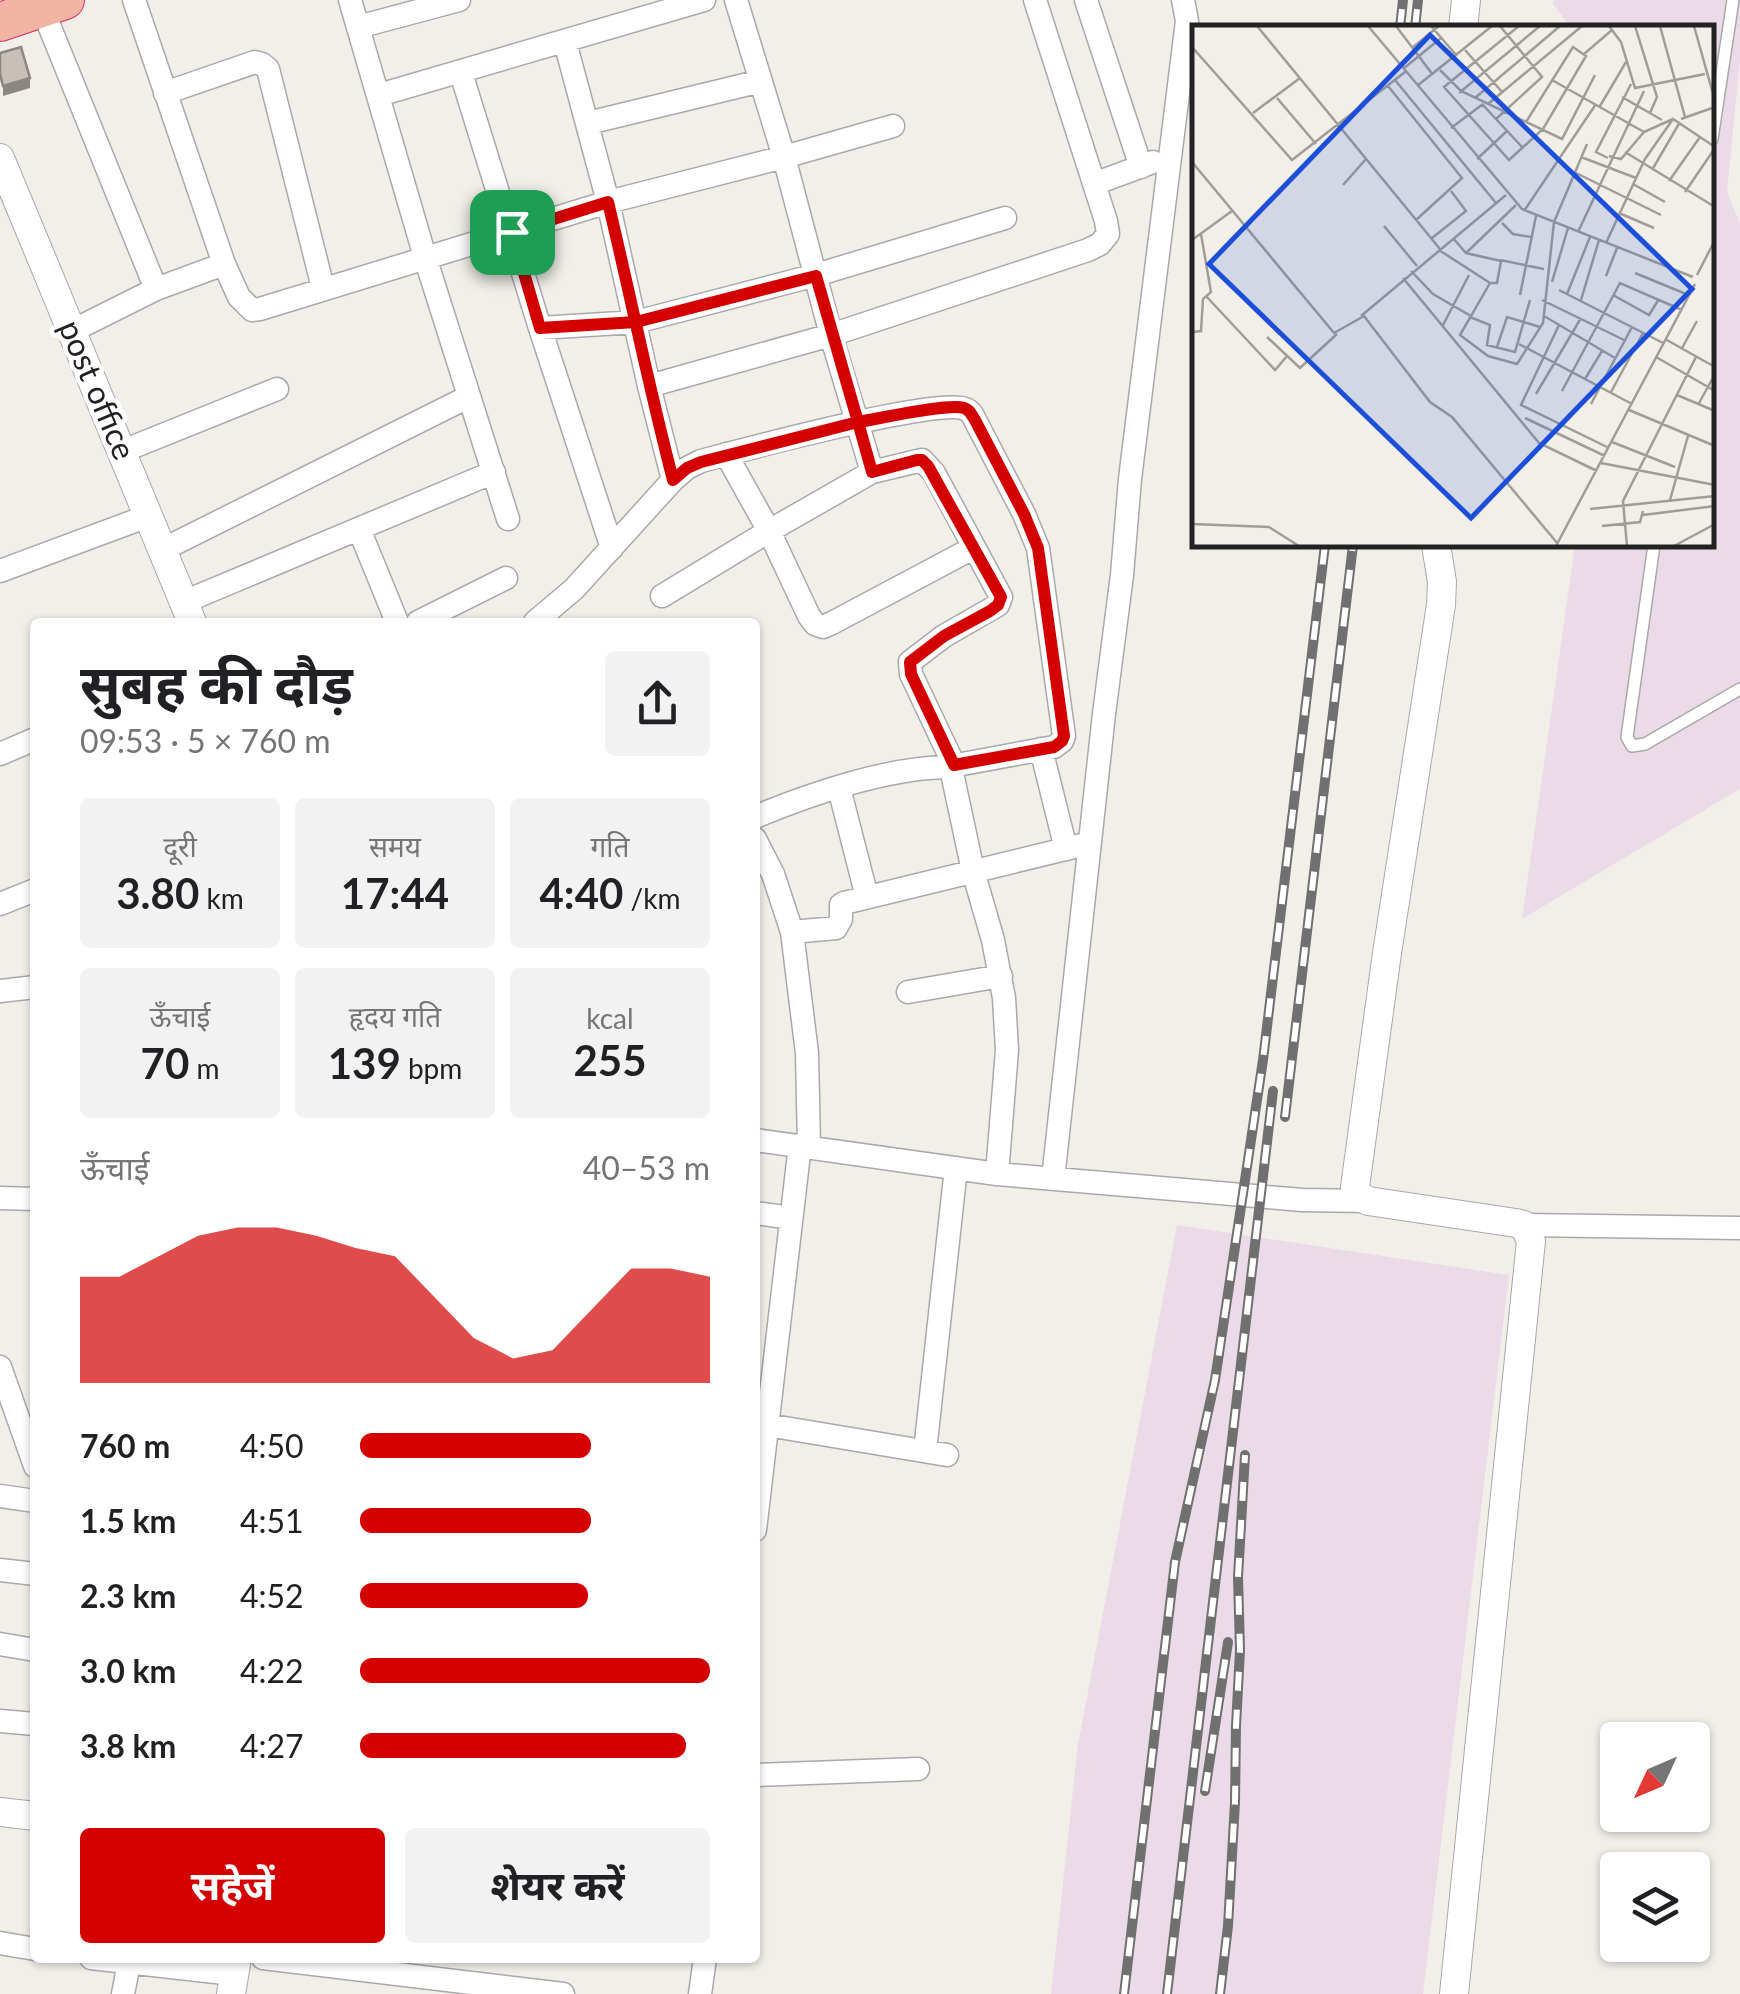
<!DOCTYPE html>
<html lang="hi">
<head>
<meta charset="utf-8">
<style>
  body { margin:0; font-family:Lato,"Noto Sans Devanagari",sans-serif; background:#f2f2f2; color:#202124; height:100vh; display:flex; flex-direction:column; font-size:38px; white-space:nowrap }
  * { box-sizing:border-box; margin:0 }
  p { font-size:32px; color:#757577 }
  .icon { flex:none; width:55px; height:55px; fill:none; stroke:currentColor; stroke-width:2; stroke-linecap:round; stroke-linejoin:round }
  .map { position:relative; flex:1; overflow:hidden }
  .drawer { position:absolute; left:30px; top:618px; width:730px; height:1345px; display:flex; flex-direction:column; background:#fff; border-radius:10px; box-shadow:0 2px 8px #0004 }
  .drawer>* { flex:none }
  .needle { width:65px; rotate:226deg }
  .fabs { position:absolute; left:1600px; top:1722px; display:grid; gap:20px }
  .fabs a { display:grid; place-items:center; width:110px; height:110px; border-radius:10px; background:#fff; box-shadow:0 2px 8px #0004; font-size:50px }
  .pin { position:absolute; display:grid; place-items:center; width:85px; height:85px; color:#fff; margin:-42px; border-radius:20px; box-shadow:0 5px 15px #0006 }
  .round { display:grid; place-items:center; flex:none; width:105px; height:105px; border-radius:10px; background:#f2f2f2 }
  .summary { display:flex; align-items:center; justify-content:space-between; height:170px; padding:0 50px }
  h1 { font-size:55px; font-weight:700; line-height:75px }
  .metrics { display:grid; grid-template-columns:repeat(3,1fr); gap:15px; height:170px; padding:10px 50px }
  .metrics div { display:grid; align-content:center; border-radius:10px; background:#f2f2f2; text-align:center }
  .metrics b { font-size:42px; font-weight:700 }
  .metrics small { font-size:28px; font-weight:400 }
  .metrics p { font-size:28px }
  .chart { height:280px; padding:20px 50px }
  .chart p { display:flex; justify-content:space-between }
  .chart svg { width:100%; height:180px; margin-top:10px; fill:#d40000; opacity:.7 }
  .cta { display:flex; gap:20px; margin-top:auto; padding:20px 50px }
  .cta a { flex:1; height:115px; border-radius:10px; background:#d40000; color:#fff; font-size:40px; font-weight:700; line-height:115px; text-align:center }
  .cta a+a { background:#f2f2f2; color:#202124 }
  ul { padding:0 50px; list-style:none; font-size:32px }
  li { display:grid; grid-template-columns:160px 120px 1fr; align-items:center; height:75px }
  li i { height:25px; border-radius:12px; background:#d40000 }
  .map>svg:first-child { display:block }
</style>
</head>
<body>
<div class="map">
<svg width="1740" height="1994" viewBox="0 0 1740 1994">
  <rect width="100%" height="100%" fill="#f2efe9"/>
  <path fill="#ebdbe8" d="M1554,0H1740V59L1727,192L1740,223V789L1522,919L1575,545H1712V28L1570,27L1553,4Z
    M1177,1225L1509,1275L1423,1994H1051L1078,1744Z"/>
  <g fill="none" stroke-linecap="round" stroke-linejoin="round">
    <g stroke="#a9a9a9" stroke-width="14">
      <path id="service" d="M1712,139L1733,0
        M1654,545L1627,737L1632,746L1645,744L1740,689"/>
    </g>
    <g stroke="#a9a9a9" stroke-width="25">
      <path id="minor" d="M134,0L224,264L239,297L252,310L260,309L608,202L784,157L893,126
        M350,0L425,257L508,519
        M736,0L784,157L831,335L872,472
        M1086,0L1141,167
        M42,8L156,289
        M358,27L459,0
        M565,42L608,202L649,386L673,480
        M461,73L540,328L612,548
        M165,93L255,62L262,64L268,69L323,288
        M379,95L704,0
        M588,123L761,81
        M1094,184L1153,162
        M540,328L636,322L816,275L1005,218
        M72,331L156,289L224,264
        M649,386L831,335L1088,250L1100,244L1108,234L1106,221L1035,0
        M123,451L277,389
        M726,454L769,531L809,616L815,624L823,627L832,623L973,548
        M359,529L397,622
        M162,550L468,397
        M0,571L148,516
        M662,596L769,531L872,472L922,460L934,473L1001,597L998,605L944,636L910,662L911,674L954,765
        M184,602L494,472
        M418,622L506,578
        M535,622L574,589L673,480L687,468L701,461C739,451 938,397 965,409C971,411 972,414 975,420L1024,514L1038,548L1064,736L1062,741L1054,747L946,767
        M1041,749L1066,849
        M0,754L35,739
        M839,788L867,897
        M755,817C810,794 887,768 946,767L952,773L973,871L993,940L1004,998L1007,1050L997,1174
        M755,839L773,874L792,932L807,1053L809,1147
        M0,904L35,890
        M792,932L836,928L841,919V905L844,903L1090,843
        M0,991L35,987
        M908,992L1001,976
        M755,1140L997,1174L1302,1200L1368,1201
        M1053,1179L1104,714L1122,575L1130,479L1187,21L1183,0
        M0,1198L35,1199
        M755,1213L791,1218
        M1524,1225L1740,1228
        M0,1367L35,1466
        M767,1425L947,1455
        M925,1451L956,1168
        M0,1496L35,1501
        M755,1530L800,1145
        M0,1570L35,1574
        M0,1644L35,1650
        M0,1721L35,1724
        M755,1775L918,1769
        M0,1943L35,1949
        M91,1958L233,1974
        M263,1958L563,1994
        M123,1994L130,1958
        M700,1994L705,1958"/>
    </g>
    <g stroke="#a9a9a9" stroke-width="30">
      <path id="tertiary" d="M1463,28L1466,0
        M0,158L192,622
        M1436,545L1442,582L1441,605L1387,953L1355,1187L1358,1195L1368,1201L1516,1223L1524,1225L1531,1241L1454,1994
        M0,1812L35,1816
        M231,1994L237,1958"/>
    </g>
    <g stroke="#dc2a67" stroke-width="40">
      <path id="trunk" d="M0,22L65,0"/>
    </g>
    <use href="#service" stroke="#fff" stroke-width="11"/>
    <use href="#minor" stroke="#fff" stroke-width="22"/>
    <use href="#tertiary" stroke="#fff" stroke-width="28"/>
    <use href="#trunk" stroke="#f2b4a3" stroke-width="38"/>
    <g stroke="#707070" stroke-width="10">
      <path id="rail" d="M1400,28L1403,0
        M1415,28L1418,0
        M1285,1117L1353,545
        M1205,1791L1228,1642
        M1124,1994L1175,1562L1215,1380L1263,1060L1325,545
        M1167,1994L1273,1091
        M1220,1994L1228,1926L1235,1802L1236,1726L1240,1650L1238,1577L1245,1455"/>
    </g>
    <use href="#rail" stroke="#fff" stroke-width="6" stroke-dasharray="19" stroke-linecap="butt"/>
  </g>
  <path fill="#8b8681" d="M30,78V88L3,96V86Z"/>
  <path fill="#c7bfb8" stroke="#8b8681" stroke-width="2.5" d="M21,47L30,78L3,86L0,74V53Z"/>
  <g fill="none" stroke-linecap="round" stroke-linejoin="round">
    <g stroke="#fff" stroke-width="20">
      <path id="route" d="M512,232L540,328L636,322L816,276L858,422C878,419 948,403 964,408C970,410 971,414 975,420L1024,514L1038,548L1064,736L1062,741L1054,747L954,765L911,674L910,662L944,636L990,611L998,605L1001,597L928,466L922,460H917L872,472L858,422L701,462L687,468L673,480C649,388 630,294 608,202L512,232"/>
    </g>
    <use href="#route" stroke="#d40000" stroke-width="12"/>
  </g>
  <g text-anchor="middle" stroke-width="9" stroke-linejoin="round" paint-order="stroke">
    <g font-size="32" fill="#222" stroke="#fff">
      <text transform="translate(97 390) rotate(67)" y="11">post office</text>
    </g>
  </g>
  <g transform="translate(1192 25)">
    <rect width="522" height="522" fill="#f2efe9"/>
    <path fill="none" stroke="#9f9d99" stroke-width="2.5" d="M65,1L248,224M176,1L330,184L501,252M204,1L241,50M239,1L265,31M327,1L252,62L317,135L351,104L394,31L381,22L334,97M417,1L429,17L443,63L513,49M443,1L465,72L458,88M468,1L493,92M502,1L523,76M0,22L100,135L213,47M220,23L247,1M273,25L311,68M392,29L420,5M211,44L249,13M248,45L269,66L370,114L403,50M203,55L304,178M360,55L452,107M196,61L270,153L224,195M225,61L300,1M267,68L348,1M430,72L470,95M85,73L124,119M283,73L368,1M290,79L331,123M296,79L390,1M408,81L434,37M61,88L108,53M304,94L350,52L308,1M489,94L523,82M259,103L291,79M433,127L523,182M417,131L429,134L452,107L481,94M389,132L444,153M416,133L404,127L439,59M285,134L315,106M0,137L142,308L172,291L238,377L260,392L366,519M460,145L488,97M382,147L469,190M477,156L508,112M441,159L473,177M151,160L174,134M493,167L523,123M332,186L404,79M427,188L462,203M310,198L321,209L339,212M192,201L225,241M386,207L452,66M240,213L274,186L259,166M0,215L40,186M414,218L453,134L481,94L523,122M247,225L298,258M274,228L324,180M308,235L352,244M219,246L241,269L279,291L298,258H305L309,236L274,228L261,213M443,248L494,269M505,250L523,215M414,251L425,223M211,253L347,418L405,446M360,257L376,203M367,265L471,318M375,269L398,212M328,270L344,191M421,270L457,290L467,274M14,271L83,345L95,331M350,275L432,315M389,275L407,215M169,291L314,170M279,291L268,310L296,331L325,339L351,298L362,197L395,119M352,291L423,333M278,292L298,300L295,320L323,327L338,275M251,300L277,250M367,300L329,380L415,422M0,307L9,306L11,274L19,267L9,209M75,312L108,343L145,309M473,314L523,342M327,319L440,379M305,322L315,292L348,302M490,323L505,296M464,332L523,366M393,354L410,326M370,366L428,258L490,285M419,367L451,308M344,369L389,293M485,370L523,386M399,379L440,302M506,380L523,349M437,385L523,421M333,393L413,431M420,417L483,442M409,438L523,460M478,475L496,411M398,484L523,471M451,490L523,481M0,499L77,502L107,521M410,501L448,497L451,486M364,521L503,259M435,521L431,476L504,332M482,521L523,499"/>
    <path fill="#1d4ed8" fill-opacity="0.15" stroke="#1d4ed8" stroke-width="5" d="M238,10L500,264L279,493L17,239Z"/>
    <rect width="522" height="522" fill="none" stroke="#222" stroke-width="5"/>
  </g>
</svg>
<div class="fabs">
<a><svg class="needle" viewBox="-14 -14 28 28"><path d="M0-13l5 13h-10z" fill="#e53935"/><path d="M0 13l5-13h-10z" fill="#757577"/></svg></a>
<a><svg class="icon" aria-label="layers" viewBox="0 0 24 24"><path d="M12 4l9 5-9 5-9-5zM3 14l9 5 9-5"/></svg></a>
</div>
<div class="pin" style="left:512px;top:232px;background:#1e9e55"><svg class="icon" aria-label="arrive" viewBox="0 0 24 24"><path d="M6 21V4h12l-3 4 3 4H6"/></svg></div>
<section class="drawer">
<div class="summary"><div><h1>सुबह की दौड़</h1><p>09:53 · 5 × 760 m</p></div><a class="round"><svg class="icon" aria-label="share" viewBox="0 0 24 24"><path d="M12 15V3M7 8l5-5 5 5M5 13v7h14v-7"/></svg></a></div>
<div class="metrics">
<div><p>दूरी</p><b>3.80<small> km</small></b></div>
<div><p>समय</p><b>17:44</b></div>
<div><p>गति</p><b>4:40<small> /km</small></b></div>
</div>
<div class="metrics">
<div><p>ऊँचाई</p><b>70<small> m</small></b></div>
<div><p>हृदय गति</p><b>139<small> bpm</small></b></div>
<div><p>kcal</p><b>255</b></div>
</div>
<div class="chart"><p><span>ऊँचाई</span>40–53 m</p>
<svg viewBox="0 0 160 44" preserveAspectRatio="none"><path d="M0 44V18L10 18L20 13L30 8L40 6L50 6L60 8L70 11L80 13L90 23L100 33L110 38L120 36L130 26L140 16L150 16L160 18V44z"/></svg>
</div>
<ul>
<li><b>760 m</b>4:50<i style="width:66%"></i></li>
<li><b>1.5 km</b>4:51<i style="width:66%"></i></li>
<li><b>2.3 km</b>4:52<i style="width:65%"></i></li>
<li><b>3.0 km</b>4:22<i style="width:100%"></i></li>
<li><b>3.8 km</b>4:27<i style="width:93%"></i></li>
</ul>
<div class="cta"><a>सहेजें</a><a>शेयर करें</a></div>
</section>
</div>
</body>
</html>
